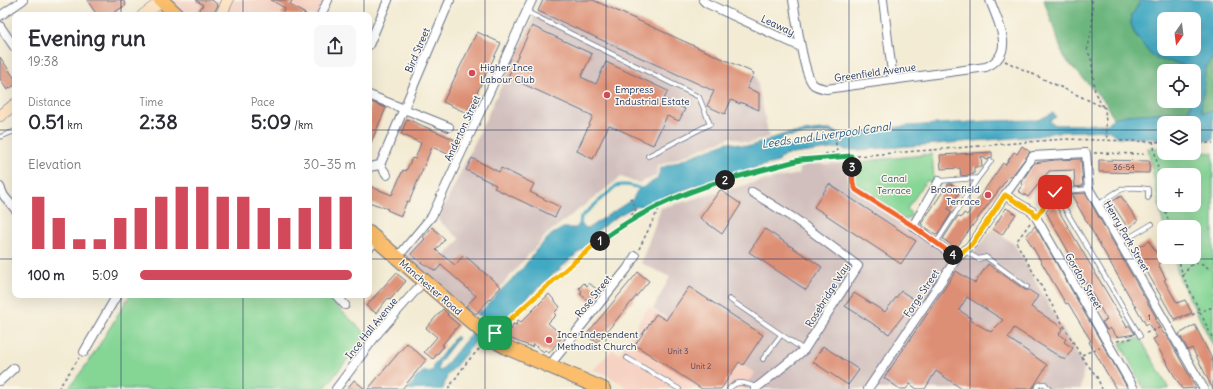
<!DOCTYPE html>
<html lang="en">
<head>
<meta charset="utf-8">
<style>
  body { margin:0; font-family:Delius,sans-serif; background:#f7f7f7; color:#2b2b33; height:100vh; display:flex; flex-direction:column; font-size:15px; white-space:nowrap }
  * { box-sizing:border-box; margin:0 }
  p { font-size:13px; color:#7c7c81 }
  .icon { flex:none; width:22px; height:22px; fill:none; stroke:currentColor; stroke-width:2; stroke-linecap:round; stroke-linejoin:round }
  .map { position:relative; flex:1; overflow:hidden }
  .drawer { position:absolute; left:12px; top:12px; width:360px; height:286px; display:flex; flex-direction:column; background:#fff; border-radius:8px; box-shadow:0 4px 16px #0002 }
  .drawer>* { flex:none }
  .needle { width:26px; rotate:194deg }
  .controls { position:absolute; left:1157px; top:12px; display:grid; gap:8px }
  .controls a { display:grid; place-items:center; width:44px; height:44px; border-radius:8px; background:#fff; box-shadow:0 4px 16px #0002; font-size:20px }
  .pin { position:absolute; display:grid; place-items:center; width:34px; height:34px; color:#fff; margin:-17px; border-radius:8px; box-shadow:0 2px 6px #0006 }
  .km { position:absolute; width:20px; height:20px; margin:-10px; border-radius:50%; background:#222; color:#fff; font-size:11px; line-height:20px; text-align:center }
  .round { display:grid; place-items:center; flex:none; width:42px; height:42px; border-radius:8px; background:#f7f7f7 }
  .overview { display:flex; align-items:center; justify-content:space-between; height:68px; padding:0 16px }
  h1 { font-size:22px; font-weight:700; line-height:30px }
  .stats { display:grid; grid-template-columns:repeat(3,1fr); gap:6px; height:68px; padding:4px 16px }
  .stats div { display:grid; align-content:center }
  .stats b { font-size:20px; font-weight:700 }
  .stats small { font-size:11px; font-weight:400 }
  .stats p { font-size:11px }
  .chart { height:112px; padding:8px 16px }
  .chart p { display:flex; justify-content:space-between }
  .chart svg { width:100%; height:72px; margin-top:4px; stroke:#d1495b; stroke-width:6 }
  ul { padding:0 16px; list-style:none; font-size:13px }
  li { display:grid; grid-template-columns:64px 48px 1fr; align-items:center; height:30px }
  li i { height:10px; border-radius:5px; background:#d1495b }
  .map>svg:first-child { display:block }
</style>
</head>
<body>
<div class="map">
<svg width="1213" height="389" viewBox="0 0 1213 389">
  <rect width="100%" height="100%" fill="#fbf7ec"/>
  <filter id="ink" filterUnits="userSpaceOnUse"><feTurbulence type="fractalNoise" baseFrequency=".025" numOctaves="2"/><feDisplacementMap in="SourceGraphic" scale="8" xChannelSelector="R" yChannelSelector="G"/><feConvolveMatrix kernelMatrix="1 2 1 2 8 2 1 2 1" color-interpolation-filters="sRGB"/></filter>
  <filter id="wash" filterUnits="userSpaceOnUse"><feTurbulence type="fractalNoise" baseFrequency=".012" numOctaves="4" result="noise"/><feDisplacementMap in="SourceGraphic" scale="16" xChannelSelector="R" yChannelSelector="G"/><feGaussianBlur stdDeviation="0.9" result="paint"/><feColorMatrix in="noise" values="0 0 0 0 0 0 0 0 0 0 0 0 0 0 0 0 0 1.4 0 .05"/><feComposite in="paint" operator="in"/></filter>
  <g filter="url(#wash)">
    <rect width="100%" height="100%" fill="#f3ebd3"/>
    <path fill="#f6d2c3" d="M169,0H331L325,15H185Z
      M648,307L756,374L743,389H630L605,374L593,370L612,350L620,353Z"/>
    <path fill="#d1bfbd" d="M542,0H596L756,76L769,137L748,143L731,137L658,166L656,176L639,183L621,177L547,234L475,316L403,259L423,238L445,256L460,239L438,220Z
      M849,163L850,187L969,259L992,229L1014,244L1084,366L1081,389H743L755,373L653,309L670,277L641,263L661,208L749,184L799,174L801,165Z"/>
    <path fill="#85d595" stroke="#50827a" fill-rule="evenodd" d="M1148,148H1164V153H1194V151L1213,153V345L1180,279L1173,257H1194V227H1164L1161,214ZM1164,175H1194V205H1164Z
      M932,154L934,179L933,184L927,180L907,209L912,214L909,218L905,220L850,187L849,163Z
      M130,295H325L367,335L324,389H68L90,360Z
      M1140,338L1169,389H1144L1120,343Z"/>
    <path fill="#6cb67e" stroke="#44726e" d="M1044,0H1141L1132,15L1131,24L1134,33L1150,54L1157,59L1177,63L1192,71H1164V101H1191L1190,106L1187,111L1127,115L1113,118L1105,102L1064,58Z
      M1213,58V111L1202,112C1200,102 1203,96 1204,87C1205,75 1203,67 1213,58Z"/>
    <path fill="#42a9c2" stroke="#2e6c90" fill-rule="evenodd" d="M1141,0H1213V58C1203,67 1205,75 1204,87C1203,96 1200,102 1202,112L1213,111V140H1194V123H1164V139L1118,137L1108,130L1056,132L1038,136L859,150H846L839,148L785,155L778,162C732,173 687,187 643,206C631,204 602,227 592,235L591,241L498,324L491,326L476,341L447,376L443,389H408L417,377L423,372L433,371L434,365L456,336L458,338L439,363L438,370L441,371L482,320V315L477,316V313L483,310L500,291L523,268L537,249L551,235L563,228H577L578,225H583L586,228L590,227L633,199L637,191L657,179L661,168L728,142L741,145L751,146L785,134L822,130H832L844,136L858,132L907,126L988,121L1038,120L1053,113L1056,117L1050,120V122L1056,125L1108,124L1113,118L1127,115L1187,111L1190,106L1191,101H1194V71L1177,63L1157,59L1150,54L1134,32L1131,24L1132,15ZM1164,19H1194V49H1164ZM831,132L842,137L838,142H828L788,147L779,144L783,137Z"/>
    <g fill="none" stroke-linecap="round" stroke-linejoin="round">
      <path stroke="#42a9c2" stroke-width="3" d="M581,227L580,225L581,217L616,186C626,183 635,186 644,190"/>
    </g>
    <g id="blocks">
      <path fill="#dd8f74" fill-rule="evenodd" d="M87,0H123L126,5L110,15H97Z
        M196,0H212L218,5L213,15H195L203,5Z
        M271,0H292L290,5L307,15H281L285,8Z
        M543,0H593L754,73L747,88L759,93V110L740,102V104L731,100L725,114L707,106L714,91L538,11Z
        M532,26L592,54L581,77L596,84L606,62L668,91L664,99L685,109L679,121L667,116L653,145L609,125L593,159L577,151L593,116L508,77Z
        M477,32L501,43L467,113L443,102Z
        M0,57L15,79V85L7,90L0,79Z
        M369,101L386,108L369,147Z
        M407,119L458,141L452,156L432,147L409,202L407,201L401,216L387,210L388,209L369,202V186L392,195L403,170L406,171L412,158L415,159L421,143L401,134Z
        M1022,146L1030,152L1012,176L1010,175L956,248L943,239L958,216L961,218L964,213L967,215L1003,163L1005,165L1014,152L1017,154Z
        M992,152V158H990L987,160L981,156L982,167H974V174L961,176L960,168L941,169L940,155Z
        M472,158L499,172L501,168L534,184L530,192L560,207L555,217L494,188L496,185L466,170Z
        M1081,159L1083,186L1075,187L1074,170L1049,171L1028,197L1018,191L1023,184L1021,183L1034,163L1055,160Z
        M1099,160L1150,161L1149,173L1099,172Z
        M829,184L916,241L901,264L814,207Z
        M948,184H951L961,190L948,209L952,212L937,235L921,224Z
        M720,190L741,204L722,234L700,218Z
        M1085,193L1157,319L1155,320L1164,334H1166L1196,388L1182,389L1153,339L1157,337L1148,323L1146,325L1071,194Z
        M1121,196L1138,221L1128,228L1111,202Z
        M1053,201L1127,327L1129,325L1135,334L1117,337L1110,328L1107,330L1102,322L1107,320L1046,212Z
        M1006,208L1016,214L1002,235L993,229Z
        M1035,226L1128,389H1116L1089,342L1091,341L1068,303L1066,304L1026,236Z
        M432,227L445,239L436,250L455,265L464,255L501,287L476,314L466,306L476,296L441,265L436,271L422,263L411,254L425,239L423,237Z
        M765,229L822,267L806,290L749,252Z
        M1149,241L1162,262L1158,264L1166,279L1164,280L1177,303L1185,300L1192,313L1174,319L1134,249Z
        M988,264L1025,290H1029L1038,296L1031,307L1063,328L1059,334L1066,339L1064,342L1073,348L1065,360L1014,328L1008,338L1047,365L1032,389H962L936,371L925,389H917L910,384L906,389H900L884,378L956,271L975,283ZM967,297L1003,320L991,332L970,320L971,318L959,310Z
        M638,272L649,281L598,342L585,336Z
        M396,273L406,281L390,300L388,298L376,313L366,306Z
        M584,283L587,286L589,283L600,292L591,303L580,294L582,291L579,288Z
        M689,287L763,335L743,365L739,362L721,389H702L635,345L656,314L666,320Z
        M901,291L915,300L889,334L845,306L854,293L885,312Z
        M549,294L560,307L554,313L556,315L548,323L563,336L549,353L545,350L544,352L533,344L532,347L506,337L508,329L511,330L513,324L516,325L518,320L521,322Z
        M443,309L448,314L447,315L459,325L442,345L444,346L433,359L424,352L437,337L426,328Z
        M1195,325L1213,361V389L1192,348L1188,350L1179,334Z
        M407,343L426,360L402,389H368Z
        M823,346L859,370L848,385L813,362Z
        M354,380L365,389H347Z"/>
    </g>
  </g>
  <g filter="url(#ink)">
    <use href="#blocks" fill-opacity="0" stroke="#677187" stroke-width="1"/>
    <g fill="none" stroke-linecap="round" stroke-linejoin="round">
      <g stroke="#677187" stroke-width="5.5">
        <path id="lane" d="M527,12L699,97L710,124L648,156
          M0,137L15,131
          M851,156L853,184L856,189L913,226
          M939,181L978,178L991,161
          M1055,192L1140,336
          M1098,205C1119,190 1121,185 1148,189V198
          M1036,217L1055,192L1089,189
          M936,243L978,178
          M1120,243L1152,224
          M965,251L978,259L986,257L1027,287
          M729,299L804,350
          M627,358L679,389
          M763,359L781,335
          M729,389C738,379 745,383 756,387
          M1036,389C1038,385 1040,383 1045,384L1049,389"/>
      </g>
      <g stroke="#677187" stroke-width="10">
        <path id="street" d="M703,0L706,3L801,47
          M793,0C796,16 803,76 814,85C817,87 822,88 826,89L986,67C1017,53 998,23 990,0
          M883,0L893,80
          M321,15L328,0
          M0,16L23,0
          M0,26L15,48
          M369,45L388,0
          M369,95L449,127
          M380,165L387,175
          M369,167L380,165L450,0
          M939,181L913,226L957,258
          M0,187L4,196L15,209
          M752,192L795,219L858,266L804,350L755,389
          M1005,195L1033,212L1134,389
          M369,248L377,240
          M397,258L432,216L532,0
          M336,295L345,305
          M84,352L117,295
          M549,366L627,269L635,256
          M0,381L14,368
          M336,389L378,333L424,281
          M868,389L957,258L973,243L1005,195L1033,156L1086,153L1089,189L1204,389"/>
      </g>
      <g stroke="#677187" stroke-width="12">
        <path id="secondary" d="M143,15L162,1
          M221,15L228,0
          M0,116L15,104"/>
      </g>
      <g stroke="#677187" stroke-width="16">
        <path id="highway" d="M161,0L177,15
          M369,233L490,338L508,348L603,389"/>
      </g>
      <path stroke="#677187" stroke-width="1.5" stroke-dasharray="3 3" stroke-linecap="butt" d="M1092,0C1093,19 1092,32 1087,51L1091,57L1095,93L1103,107
        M1005,61L1105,108L1107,140
        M1153,141L1164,203
        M1194,143H1213
        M1094,153L1144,154
        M857,156L1065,139L1164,142
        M823,158V154L834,153L837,150L835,139
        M630,198L636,207L635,212L629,217L630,222
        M1164,205L1170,227
        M1030,223L1016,242L1081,356L1097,377L1102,389
        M639,249L660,206
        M1178,257L1183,276L1213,339
        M1183,276L1189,267L1194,263L1203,264L1211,270
        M1175,321L1213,307
        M499,329L574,262L603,239L662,204L720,182L759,170L800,160L845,157
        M1146,333L1159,328
        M1117,341L1133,338
        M1082,355L1100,347
        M58,389L79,358
        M448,389L467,362L482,346"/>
      <use href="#lane" stroke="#fff" stroke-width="4"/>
      <use href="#street" stroke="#fff" stroke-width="8"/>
      <use href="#secondary" stroke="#fde5c5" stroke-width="11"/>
      <use href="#highway" stroke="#fabe6d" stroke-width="14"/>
    </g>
  </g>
  <g fill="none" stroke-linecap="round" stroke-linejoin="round" filter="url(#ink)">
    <g stroke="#fff" stroke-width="8">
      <path id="split-1" d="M495,333L574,262L600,241"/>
    </g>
    <g stroke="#fff" stroke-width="8">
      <path id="split-2" d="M600,241C636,214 682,193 725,180"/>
    </g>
    <g stroke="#fff" stroke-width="8">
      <path id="split-3" d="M725,180L800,160L851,156L852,167"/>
    </g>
    <g stroke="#fff" stroke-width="8">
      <path id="split-4" d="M852,167L853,184L856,190L913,226L953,255"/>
    </g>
    <g stroke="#fff" stroke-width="8">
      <path id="split-5" d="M953,255L956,258L973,243L1005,195L1033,212L1036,217L1055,192"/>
    </g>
    <use href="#split-1" stroke="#f5b400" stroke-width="5"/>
    <use href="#split-2" stroke="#22a559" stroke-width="5"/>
    <use href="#split-3" stroke="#22a559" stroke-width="5"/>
    <use href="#split-4" stroke="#f0652b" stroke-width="5"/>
    <use href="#split-5" stroke="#f5b400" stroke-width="5"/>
  </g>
  <path fill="none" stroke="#1b2f5e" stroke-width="1" stroke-opacity="0.55" d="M121,0V15M243,0V15M364,0V15M485,0V389M606,0V389M728,0V389M849,0V389M970,0V389M1092,0V389M0,130H15M369,130H1164M1194,130H1213M0,259H15M369,259H1213M121,295V389M243,295V389M364,295V389"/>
  <g fill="#d1495b" stroke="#fbf7ec" stroke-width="1.5">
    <circle cx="472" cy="73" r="4"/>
    <circle cx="607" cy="95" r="4"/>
    <circle cx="988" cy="195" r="4"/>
    <circle cx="549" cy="340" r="4"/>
  </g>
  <g text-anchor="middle" stroke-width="3" stroke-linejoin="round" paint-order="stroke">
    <g font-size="8" fill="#4c4764">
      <text x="1124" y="170">36-54</text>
      <text x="1149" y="320">1</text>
      <text x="678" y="354">Unit 3</text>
      <text x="701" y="369">Unit 2</text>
    </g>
    <g font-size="10" fill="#1b2f5e" stroke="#fbf7ec">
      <text transform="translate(778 25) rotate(25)" y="4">Leaway</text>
      <text transform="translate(417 50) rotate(-67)" y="4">Bird Street</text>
      <text transform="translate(875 72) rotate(-8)" y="4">Greenfield Avenue</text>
      <text transform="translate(462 128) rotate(-65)" y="4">Anderton Street</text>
      <text transform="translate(1127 236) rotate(60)" y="4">Henry Park Street</text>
      <text transform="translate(1084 281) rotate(60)" y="4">Gordon Street</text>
      <text transform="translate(431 287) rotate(41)" y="4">Manchester Road</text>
      <text transform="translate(921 293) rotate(-56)" y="4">Forge Street</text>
      <text transform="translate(827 295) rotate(-58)" y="4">Rosebridge Way</text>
      <text transform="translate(593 296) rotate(-51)" y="4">Rose Street</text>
      <text transform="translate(371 328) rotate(-51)" y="4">Ince Hall Avenue</text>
    </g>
    <g font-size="10" fill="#1b2f5e" stroke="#fbf7ec" text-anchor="start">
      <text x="480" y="71">Higher Ince<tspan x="480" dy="12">Labour Club</tspan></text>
      <text x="615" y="93">Empress<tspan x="615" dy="12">Industrial Estate</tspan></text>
      <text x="980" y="193" text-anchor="end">Broomfield<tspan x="980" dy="12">Terrace</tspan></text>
      <text x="557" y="338">Ince Independent<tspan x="557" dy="12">Methodist Church</tspan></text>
    </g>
    <g font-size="10" fill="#36586c" stroke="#fbf7ec">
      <text x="894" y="182">Canal<tspan x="894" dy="12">Terrace</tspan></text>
    </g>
    <g font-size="11" font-style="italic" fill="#295a81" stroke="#fbf7ec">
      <text transform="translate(826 135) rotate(-8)" y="4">Leeds and Liverpool Canal</text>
    </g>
  </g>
</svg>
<div class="controls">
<a><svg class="needle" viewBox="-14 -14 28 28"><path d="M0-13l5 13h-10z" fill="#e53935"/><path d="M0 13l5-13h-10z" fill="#7c7c81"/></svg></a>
<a><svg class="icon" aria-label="locate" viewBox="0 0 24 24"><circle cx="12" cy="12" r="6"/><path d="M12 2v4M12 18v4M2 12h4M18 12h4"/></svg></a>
<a><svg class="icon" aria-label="layers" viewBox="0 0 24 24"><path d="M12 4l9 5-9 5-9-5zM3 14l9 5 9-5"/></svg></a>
<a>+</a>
<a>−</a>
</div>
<div class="pin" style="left:495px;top:333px;background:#1e9e55"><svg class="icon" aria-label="arrive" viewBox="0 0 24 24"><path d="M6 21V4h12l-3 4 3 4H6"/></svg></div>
<div class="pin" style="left:1055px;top:192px;background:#d93025"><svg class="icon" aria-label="check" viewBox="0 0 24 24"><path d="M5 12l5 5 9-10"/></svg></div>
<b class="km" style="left:600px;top:241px">1</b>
<b class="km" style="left:725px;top:180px">2</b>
<b class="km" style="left:852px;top:167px">3</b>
<b class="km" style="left:953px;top:255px">4</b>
<section class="drawer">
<div class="overview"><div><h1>Evening run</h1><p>19:38</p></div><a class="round"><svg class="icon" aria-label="share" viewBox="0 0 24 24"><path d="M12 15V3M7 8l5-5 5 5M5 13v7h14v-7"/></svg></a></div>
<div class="stats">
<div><p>Distance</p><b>0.51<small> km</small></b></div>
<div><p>Time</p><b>2:38</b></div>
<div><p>Pace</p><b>5:09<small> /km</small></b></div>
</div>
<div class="chart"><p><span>Elevation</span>30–35 m</p>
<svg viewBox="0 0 160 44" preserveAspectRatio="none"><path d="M5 44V12M15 44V25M25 44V38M35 44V38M45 44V25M55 44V19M65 44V12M75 44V6M85 44V6M95 44V12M105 44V12M115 44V19M125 44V25M135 44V19M145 44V12M155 44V12"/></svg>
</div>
<ul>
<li><b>100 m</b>5:09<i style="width:98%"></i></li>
</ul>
</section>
</div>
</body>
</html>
